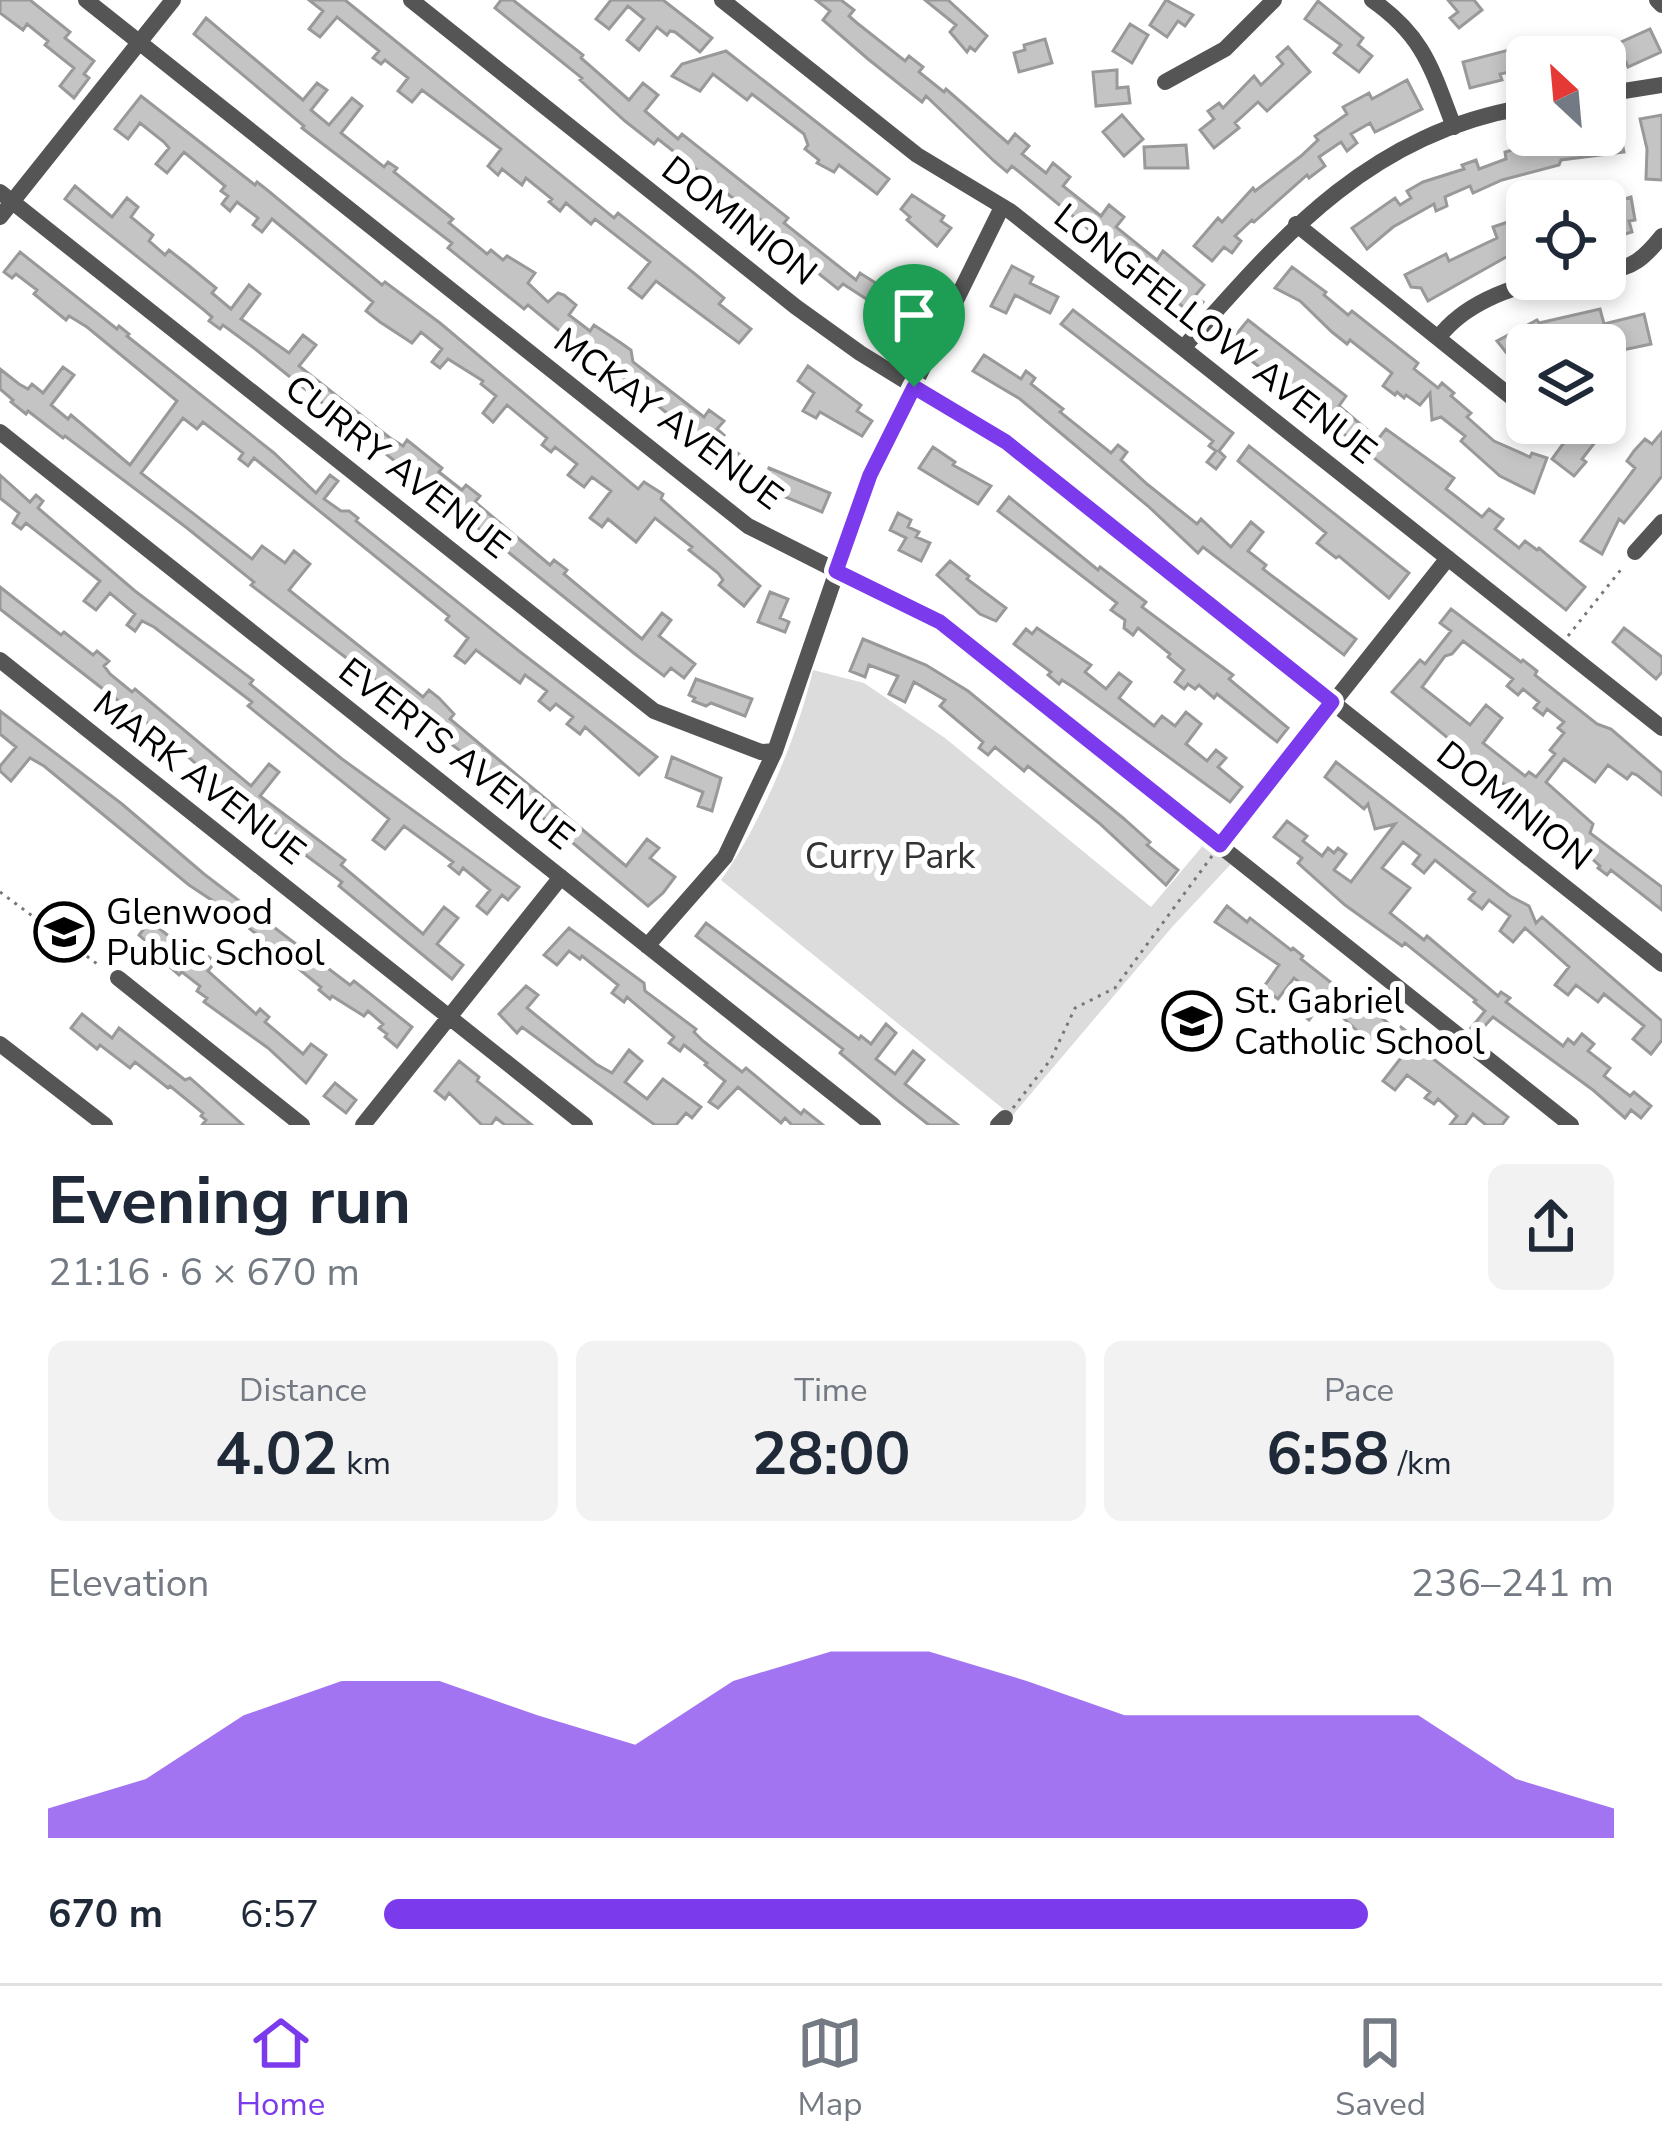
<!DOCTYPE html>
<html lang="en">
<head>
<meta charset="utf-8">
<style>
  body { margin:0; font-family:"Nunito Sans",sans-serif; background:#f2f2f3; color:#1f2937; height:100vh; display:flex; flex-direction:column; font-size:45px; white-space:nowrap }
  * { box-sizing:border-box; margin:0 }
  p { font-size:39px; color:#747a83 }
  .icon { flex:none; width:66px; height:66px; fill:none; stroke:currentColor; stroke-width:2; stroke-linecap:round; stroke-linejoin:round }
  .map { position:relative; height:1125px; overflow:hidden }
  .drawer { display:flex; flex-direction:column; background:#fff; flex:1 }
  .drawer>* { flex:none }
  .needle { width:78px; rotate:334deg }
  .tools { position:absolute; left:1506px; top:36px; display:grid; gap:24px }
  .tools a { display:grid; place-items:center; width:120px; height:120px; border-radius:18px; background:#fff; box-shadow:0 6px 18px #0003; font-size:60px }
  .pin { position:absolute; display:grid; place-items:center; width:102px; height:102px; color:#fff; margin:-123px -51px; border-radius:50% 50% 50% 0; rotate:-45deg; box-shadow:0 0 12px #0007 }
  .pin .icon { rotate:45deg }
  .round { display:grid; place-items:center; flex:none; width:126px; height:126px; border-radius:18px; background:#f2f2f3 }
  .head { display:flex; align-items:center; justify-content:space-between; height:204px; padding:0 48px }
  h1 { font-size:66px; font-weight:700; line-height:90px }
  .metrics { display:grid; grid-template-columns:repeat(3,1fr); gap:18px; height:204px; padding:12px 48px }
  .metrics div { display:grid; align-content:center; border-radius:18px; background:#f2f2f3; text-align:center }
  .metrics b { font-size:60px; font-weight:700 }
  .metrics small { font-size:33px; font-weight:400 }
  .metrics p { font-size:33px }
  .chart { height:336px; padding:24px 48px }
  .chart p { display:flex; justify-content:space-between }
  .chart svg { width:100%; height:216px; margin-top:12px; fill:#7c3aed; opacity:.7 }
  ul { padding:0 48px; list-style:none; font-size:39px }
  li { display:grid; grid-template-columns:192px 144px 1fr; align-items:center; height:90px }
  li i { height:30px; border-radius:15px; background:#7c3aed }
  .dock { display:flex; justify-content:space-around; align-items:center; height:168px; border-top:3px solid #e0e1e3; background:#fff; font-size:33px; color:#747a83 }
  .dock a { display:grid; justify-items:center; gap:6px }
  .dock .on { color:#7c3aed }
  .map>svg:first-child { display:block }
</style>
</head>
<body>
<div class="map">
<svg width="1662" height="1125" viewBox="0 0 1662 1125">
  <rect width="100%" height="100%" fill="#fff"/>
  <path fill="#dcdcdc" d="M813,670L864,683L945,738L1151,907L1206,842L1231,864L1173,926L1012,1116L721,880C760,826 798,735 813,670Z"/>
  <path fill="#c4c4c4" stroke="#999" stroke-width="3" fill-rule="evenodd" d="M0,0H30L70,32L65,38L94,61L84,74L89,78L74,98L60,86L74,68L45,45L48,41L27,24L23,30L0,13Z
    M309,0H345L614,218L618,213L695,274L724,298L719,304L751,329L739,343L656,281L642,298L629,288L650,262L595,219L591,224L566,203L560,211L549,202L552,199L526,178L522,185L502,169L498,175L488,166L501,149L422,90L412,102L398,91L408,78L385,60L381,64L373,58L379,51L337,17L320,37L309,29L323,11Z
    M501,0H513L583,55L581,58L629,100L643,83L658,95L645,111L678,139L682,134L788,218L784,223L856,280L860,273L912,306L902,322L843,284L838,289L784,246L788,241L729,195L658,139L654,144L625,121L580,80L582,78L495,8Z
    M611,0H663L712,38L700,52L675,32L670,31L667,35L657,27L639,50L627,40L644,19L628,6L609,29L596,19Z
    M816,0H841L854,10L849,16L857,23L905,61L909,56L923,67L919,72L944,92L946,89L1008,143L1015,134L1029,146L1022,154L1046,173L1053,163L1070,177L1063,186L1101,216L1109,205L1124,217L1116,227L1157,260L1163,251L1204,285L1195,296L1203,302L1193,315L1012,166L1007,172L994,161L926,96L922,102L868,59L823,20L830,11Z
    M925,0H948L987,36L975,51L970,47L967,52L950,32L956,25Z
    M1166,0L1193,15L1185,26L1178,21L1167,37L1150,25Z
    M1448,0H1474L1482,10L1459,28L1450,18L1458,12Z
    M1318,1L1363,38L1358,45L1372,56L1359,72L1334,53L1341,45L1305,19Z
    M206,18L303,100L317,83L327,90L311,110L329,125L352,98L362,106L341,133L384,167L388,162L397,168L394,172L453,219L449,223L487,254L491,250L503,260L507,256L535,273L528,283L548,302L558,293L564,295L576,305L569,315L590,331L594,325L621,343L631,350L633,362L704,417L709,410L724,421L717,429L724,435L720,439L750,463L738,478L686,440L691,433L629,382L588,350L586,353L528,305L524,309L448,248L452,243L302,128L304,126L194,34Z
    M1130,24L1148,35L1132,63L1113,51Z
    M1650,29L1661,52L1628,67L1626,62L1605,65V57H1562L1560,47L1611,39L1612,46Z
    M1045,39L1052,63L1019,72L1014,53L1025,50L1024,45Z
    M1532,44L1536,57H1527V68L1500,74L1502,80L1470,88L1463,62Z
    M1288,47L1310,72L1267,111L1258,102L1235,123L1239,128L1214,148L1200,130L1214,119L1208,111L1219,103L1223,108L1254,76L1261,85L1283,64L1277,57Z
    M726,51L889,179L877,194L839,165L834,172L817,163L819,160L805,149L808,145L804,134L752,94L747,100L713,74L700,91L672,76L682,64Z
    M1117,70V88L1128,87L1130,103L1096,106L1093,72Z
    M1407,80L1422,109L1375,132L1370,123L1351,134L1357,143L1347,151L1341,142L1319,157L1325,166L1309,178L1307,175L1254,222L1252,220L1235,236L1241,241L1232,253L1224,247L1212,261L1194,246L1218,218L1222,222L1253,188L1255,191L1301,156L1318,140L1315,136L1347,114L1343,107L1369,93L1372,99Z
    M141,96L255,185L257,182L266,189L382,285L385,282L440,323L638,489L644,482L663,494L661,499L760,586L744,606L719,585L723,580L718,573L689,550L692,547L655,518L636,542L608,519L602,527L590,518L611,491L592,477L584,487L568,475L577,464L555,447L551,452L542,445L547,438L507,405L493,422L483,413L496,396L481,384L483,381L448,359L440,368L432,362L442,349L421,332L412,343L380,322L366,311L373,302L272,219L262,232L253,225L258,218L237,202L230,211L222,204L228,196L221,191L225,186L184,152L167,173L156,164L169,148L164,142L140,123L128,139L115,129Z
    M1122,115L1143,139L1124,156L1103,132Z
    M1662,115V180L1646,179L1647,149L1640,119Z
    M1592,135L1620,134L1624,152L1561,160L1559,165L1502,180L1473,193L1470,186L1445,197L1447,206L1436,211L1434,204L1393,227L1367,249L1352,228L1395,198L1400,205L1411,198L1407,191L1423,182L1464,169L1462,165L1476,160L1479,169L1506,159L1505,152L1544,141Z
    M1186,145L1188,168H1145L1144,147Z
    M75,186L112,217L127,198L138,207L131,217L153,235L149,241L165,255L169,250L188,265L216,288L212,293L231,309L249,285L260,294L241,319L289,353L303,335L316,345L299,366L390,438L403,446L407,440L442,468L439,472L462,490L466,485L480,496L475,502L550,565L554,560L567,570L564,574L642,639L662,613L671,620L659,636L695,664L684,678L671,668L664,676L635,654L254,348L223,325L220,329L209,321L212,317L204,310L65,199Z
    M912,195L944,216L941,221L951,228L937,246L907,220L910,217L901,209Z
    M1631,197L1635,220L1629,221L1632,232L1618,236L1612,203Z
    M1508,222L1509,225L1519,222L1527,226V256L1517,259L1515,252L1428,301L1421,288L1411,287L1405,275L1446,254L1449,261L1497,238L1493,227Z
    M20,252L117,329L119,326L129,334L127,336L274,453L316,493L330,475L338,481L324,499L341,511H349L358,518L356,521L519,651L657,757L639,775L585,727L580,734L567,724L573,717L556,704L550,710L539,701L547,691L525,675L520,683L476,650L465,663L455,656L468,638L446,620L449,616L254,458L248,466L239,459L243,453L203,422L197,429L183,418L141,473L252,559L262,546L285,563L294,551L310,564L289,590L423,697L429,690L439,698L454,714L450,719L626,866L647,839L659,848L650,858L675,877L663,893L648,906L486,770L396,703L400,699L251,585L254,582L187,528L65,436L63,438L28,411L26,414L11,402L13,400L0,389V369L19,384L28,389L32,384L43,393L63,367L74,375L51,405L68,419L71,415L130,465L177,401L87,327L69,316L66,320L34,294L37,290L16,274L12,278L4,272Z
    M1012,266L1033,277L1030,283L1058,297L1050,313L1015,295L1006,313L991,306Z
    M1292,267L1326,292L1324,295L1348,315L1352,311L1418,363L1414,369L1438,388L1442,383L1454,393L1451,396L1471,413L1467,417L1494,441L1530,457L1532,453L1547,458L1534,493L1500,476L1461,441L1465,436L1441,417L1432,420L1430,393L1420,405L1406,395L1404,398L1397,392L1395,395L1383,386L1392,373L1350,340L1347,344L1332,332L1300,301L1275,288Z
    M1600,309L1604,324L1644,314L1651,344L1623,350L1614,346L1605,348V342L1561,345L1559,334L1540,345H1527V353L1513,361L1497,341L1537,320L1539,323Z
    M1073,310L1233,433L1219,451L1225,457L1216,469L1207,462L1216,451L1209,446L1213,441L1061,324Z
    M1248,320L1346,396L1339,406L1378,439L1386,429L1454,478L1446,489L1454,495L1482,517L1489,509L1503,519L1495,529L1519,548L1525,541L1537,550L1539,548L1585,587L1566,610L1229,343Z
    M984,355L1021,379L1026,371L1035,378L1031,384L1063,409L1060,412L1111,453L1118,445L1127,452L1121,460L1147,484L1197,524L1201,519L1231,547L1251,522L1263,532L1248,551L1266,565L1263,569L1356,639L1344,655L1203,547L1198,553L1148,506L1020,399L973,371Z
    M808,366L861,405L857,411L872,421L862,436L820,412L816,418L803,411L814,393L798,381Z
    M1573,423H1592L1603,432L1582,459L1586,462L1574,476L1552,459L1571,433L1567,430Z
    M1662,432V476L1624,523L1619,519L1602,554L1581,541L1635,468L1627,461L1634,451L1645,439L1652,444Z
    M1249,446L1409,573L1389,598L1339,556L1336,558L1317,543L1326,533L1238,461Z
    M933,447L955,462L953,465L991,486L978,504L919,468Z
    M769,468L830,493L822,512L761,487Z
    M0,475L30,502L36,495L43,501L38,508L135,591L253,680L250,684L342,759L519,887L508,900L502,895L487,914L477,906L490,890L463,868L459,874L449,866L453,862L404,826L385,849L373,840L389,819L248,706L252,702L154,627L142,621L135,631L127,625L135,614L110,593L96,610L84,601L100,581L26,523L21,529L13,523L19,513L0,498Z
    M1009,497L1098,570L1100,567L1146,602L1142,607L1233,675L1229,679L1288,728L1277,742L1217,694L1214,698L1199,685L1195,689L1188,684L1184,689L1175,682L1184,670L1168,657L1170,654L1138,628L1133,635L1124,628L1125,620L1111,610L1117,603L998,511Z
    M898,513L911,520L908,527L919,532L916,537L930,543L921,561L899,550L906,538L890,530Z
    M950,561L969,576L967,579L1006,608L996,621L980,614L937,575Z
    M0,587L61,635L64,632L93,655L97,651L109,661L104,666L110,674L132,692L135,689L251,786L269,764L279,772L260,796L345,860L341,865L423,934L444,907L458,918L437,944L463,965L452,979L339,886L342,882L273,831L170,741L0,609Z
    M770,592L788,599L780,618L789,622L785,632L758,622Z
    M1451,609L1521,662L1523,660L1537,671L1535,675L1597,724L1611,729L1662,773V795L1637,775L1632,773L1627,779L1608,765L1595,782L1564,759L1546,782L1593,824L1590,833L1662,887V910L1611,870L1607,875L1598,868L1600,866L1561,831L1392,692L1420,660L1425,664L1451,631L1440,623ZM1463,641L1513,679L1507,686L1518,695L1523,689L1539,702L1534,708L1543,715L1547,709L1564,722L1558,728L1564,733L1550,750L1555,754L1536,777L1529,772L1525,776L1483,743L1502,718L1486,705L1470,725L1422,687L1445,656L1452,654Z
    M1037,628L1091,665L1085,672L1106,689L1119,673L1131,682L1119,698L1154,726L1162,716L1175,726L1186,712L1201,724L1186,744L1207,761L1216,750L1226,758L1218,767L1242,787L1230,802L1073,687L1062,680L1059,684L1048,675L1051,672L1014,644L1026,629L1032,634Z
    M1624,628L1662,657V672L1656,679L1613,642Z
    M863,639L926,665L968,691L1123,818L1150,842L1147,845L1178,870L1166,885L1099,823L1028,766L1024,771L995,747L988,755L979,748L983,742L940,706L945,700L914,682L905,702L889,694L898,676L869,665L865,677L850,671Z
    M696,679L752,699L745,716L711,703L706,706L693,701L695,698L689,695Z
    M0,711L122,804L204,874L350,985L354,981L412,1027L397,1047L385,1037L387,1034L379,1028L383,1024L368,1011L364,1016L332,996L330,999L319,990L321,987L228,911L189,885L44,766L30,758L11,781L0,771V766L16,747L0,734Z
    M672,757L721,778L712,811L698,806L703,792L666,777Z
    M1336,762L1510,896L1529,906L1536,923L1542,917L1662,1021V1040L1651,1054L1633,1039L1644,1026L1604,994L1598,1002L1576,985L1568,995L1555,985L1569,967L1525,928L1513,942L1500,931L1510,916L1489,900L1482,909L1469,899L1475,892L1435,860L1424,873L1413,864L1420,855L1403,842L1382,868L1410,888L1390,913L1424,940L1427,936L1498,996L1501,992L1510,998L1506,1002L1563,1046L1568,1039L1574,1044L1582,1034L1594,1044L1588,1051L1610,1068L1604,1076L1630,1096L1634,1092L1651,1106L1641,1118L1631,1110L1625,1118L1593,1090L1493,1017L1478,1033L1471,1028L1485,1011L1474,1002L1476,1000L1405,943L1402,946L1345,905L1298,863L1302,858L1274,837L1287,821L1307,836L1303,841L1322,856L1328,848L1334,853L1338,848L1346,854L1334,870L1351,882L1395,824L1375,829L1368,804L1364,809L1325,777Z
    M1227,906L1247,922L1250,918L1291,950L1293,948L1303,956L1301,959L1371,1014L1373,1011L1398,1031L1401,1027L1422,1043L1418,1047L1508,1117L1502,1125H1486L1473,1114L1465,1125H1450L1457,1116L1438,1099L1434,1104L1425,1098L1430,1092L1407,1075L1395,1090L1383,1081L1404,1054L1376,1031L1368,1041L1324,1000L1309,1020L1296,1010L1311,991L1294,978L1278,999L1263,988L1279,965L1215,922Z
    M150,921L181,946L187,939L215,962L208,971L256,1014L260,1009L269,1017L265,1022L303,1054L311,1044L326,1055L306,1083L268,1048L204,1002L207,998L197,991L200,986L182,972L179,975L146,946L148,943L139,935Z
    M706,923L859,1039L861,1036L871,1044L886,1024L896,1033L876,1059L895,1074L913,1051L924,1060L905,1084L958,1125H929L897,1100L840,1053L843,1049L696,936Z
    M569,928L644,983L645,991L696,1029L694,1032L703,1041L742,1072L746,1068L801,1114L804,1110L823,1125H792L785,1118L781,1123L738,1087L718,1108L709,1102L725,1081L705,1065L707,1063L684,1045L680,1051L669,1043L674,1037L627,997L624,1002L612,993L618,985L582,956L580,959L569,951L557,965L544,955Z
    M526,986L538,995L527,1008L596,1064L612,1073L629,1050L642,1061L625,1082L647,1099L663,1079L701,1107L692,1118L686,1113L676,1125H655L522,1027L517,1033L499,1014Z
    M82,1014L112,1038L119,1028L185,1080L190,1078L243,1125H202L206,1120L201,1116L203,1113L170,1086L168,1088L135,1062L130,1068L100,1045L97,1049L71,1028Z
    M459,1061L479,1077L477,1081L532,1125H505L496,1118L491,1125H482L449,1093L445,1099L435,1091Z
    M335,1083L356,1100L346,1113L324,1096Z"/>
  <g fill="none" stroke-linecap="round" stroke-linejoin="round">
    <path stroke="#777" stroke-width="3" stroke-dasharray="3 6" stroke-linecap="butt" d="M1568,636L1623,567
      M0,892L100,966
      M1013,1108L1051,1059L1075,1008L1115,988L1212,856"/>
    <path stroke="#555" stroke-width="16" d="M86,0L748,526L940,623L1571,1125
      M411,0L796,307L860,353L1006,443L1662,964
      M722,0L917,155L1010,211L1662,728
      M1372,0C1425,37 1432,70 1454,127
      M1657,0L1662,5
      M1165,82L1225,49L1274,0
      M1605,94L1662,85
      M0,192L654,711L761,752L775,751
      M0,217L173,0
      M1296,224L1515,400
      M1605,271C1633,269 1645,257 1662,236
      M1438,338C1464,304 1506,289 1547,279
      M1184,347C1283,235 1370,133 1527,107
      M0,432L873,1125
      M1635,552L1662,522
      M0,660L585,1125
      M1220,845L1448,558
      M647,946L725,857L775,751L870,475L1002,207
      M118,978L302,1125
      M0,1044L105,1125
      M363,1125L561,877
      M998,1125L1005,1118"/>
  </g>
  <g fill="none" stroke-linecap="round" stroke-linejoin="round">
    <g stroke="#fff" stroke-width="24">
      <path id="route" d="M914,387L1006,442L1332,702L1220,845L940,622L836,571L870,475Z"/>
    </g>
    <use href="#route" stroke="#7c3aed" stroke-width="15"/>
  </g>
  <defs>
    <g id="school-ring" transform="scale(3)"><circle r="9.5" fill="#fff" stroke="#000" stroke-width="1.5"/><path d="M0-5L7-2L0 1L-7-2ZM-4 1L0 2.5L4 1V4Q0 6-4 4Z" fill="#000"/></g>
  </defs>
  <g fill-rule="evenodd">
    <use href="#school-ring" x="64" y="932"/>
    <use href="#school-ring" x="1192" y="1021"/>
  </g>
  <g text-anchor="middle" stroke-width="12" stroke-linejoin="round" paint-order="stroke">
    <g font-size="36" fill="#000" stroke="#fff">
      <text transform="translate(740 220) rotate(38)" y="13">DOMINION</text>
      <text transform="translate(1216 333) rotate(38)" y="13">LONGFELLOW AVENUE</text>
      <text transform="translate(669 418) rotate(37)" y="13">MCKAY AVENUE</text>
      <text transform="translate(398 466) rotate(38)" y="13">CURRY AVENUE</text>
      <text transform="translate(457 753) rotate(38)" y="13">EVERTS AVENUE</text>
      <text transform="translate(200 777) rotate(38)" y="13">MARK AVENUE</text>
      <text transform="translate(1515 805) rotate(38)" y="13">DOMINION</text>
    </g>
    <g font-size="36" fill="#333" stroke="#fff">
      <text x="890" y="868">Curry Park</text>
    </g>
    <g font-size="36" fill="#000" stroke="#fff" text-anchor="start">
      <text x="106" y="924">Glenwood<tspan x="106" dy="41">Public School</tspan></text>
      <text x="1234" y="1013">St. Gabriel<tspan x="1234" dy="41">Catholic School</tspan></text>
    </g>
  </g>
</svg>
<div class="tools">
<a><svg class="needle" viewBox="-14 -14 28 28"><path d="M0-13l5 13h-10z" fill="#e53935"/><path d="M0 13l5-13h-10z" fill="#747a83"/></svg></a>
<a><svg class="icon" aria-label="locate" viewBox="0 0 24 24"><circle cx="12" cy="12" r="6"/><path d="M12 2v4M12 18v4M2 12h4M18 12h4"/></svg></a>
<a><svg class="icon" aria-label="layers" viewBox="0 0 24 24"><path d="M12 4l9 5-9 5-9-5zM3 14l9 5 9-5"/></svg></a>
</div>
<div class="pin" style="left:914px;top:387px;background:#1e9e55"><svg class="icon" aria-label="arrive" viewBox="0 0 24 24"><path d="M6 21V4h12l-3 4 3 4H6"/></svg></div>
</div>
<section class="drawer">
<div class="head"><div><h1>Evening run</h1><p>21:16 · 6 × 670 m</p></div><a class="round"><svg class="icon" aria-label="share" viewBox="0 0 24 24"><path d="M12 15V3M7 8l5-5 5 5M5 13v7h14v-7"/></svg></a></div>
<div class="metrics">
<div><p>Distance</p><b>4.02<small> km</small></b></div>
<div><p>Time</p><b>28:00</b></div>
<div><p>Pace</p><b>6:58<small> /km</small></b></div>
</div>
<div class="chart"><p><span>Elevation</span>236–241 m</p>
<svg viewBox="0 0 160 44" preserveAspectRatio="none"><path d="M0 44V38L10 32L20 19L30 12L40 12L50 19L60 25L70 12L80 6L90 6L100 12L110 19L120 19L130 19L140 19L150 32L160 38V44z"/></svg>
</div>
<ul>
<li><b>670 m</b>6:57<i style="width:80%"></i></li>
</ul>
</section>
<nav class="dock">
<a class="on"><svg class="icon" aria-label="home" viewBox="0 0 24 24"><path d="M3 11l9-7 9 7M6 9v11h12V9"/></svg>Home</a>
<a><svg class="icon" aria-label="map" viewBox="0 0 24 24"><path d="M3 6l6-2 6 2 6-2v14l-6 2-6-2-6 2zM9 4v14M15 6v14"/></svg>Map</a>
<a><svg class="icon" aria-label="saved" viewBox="0 0 24 24"><path d="M7 4h10v16l-5-4-5 4z"/></svg>Saved</a>
</nav>
</body>
</html>
